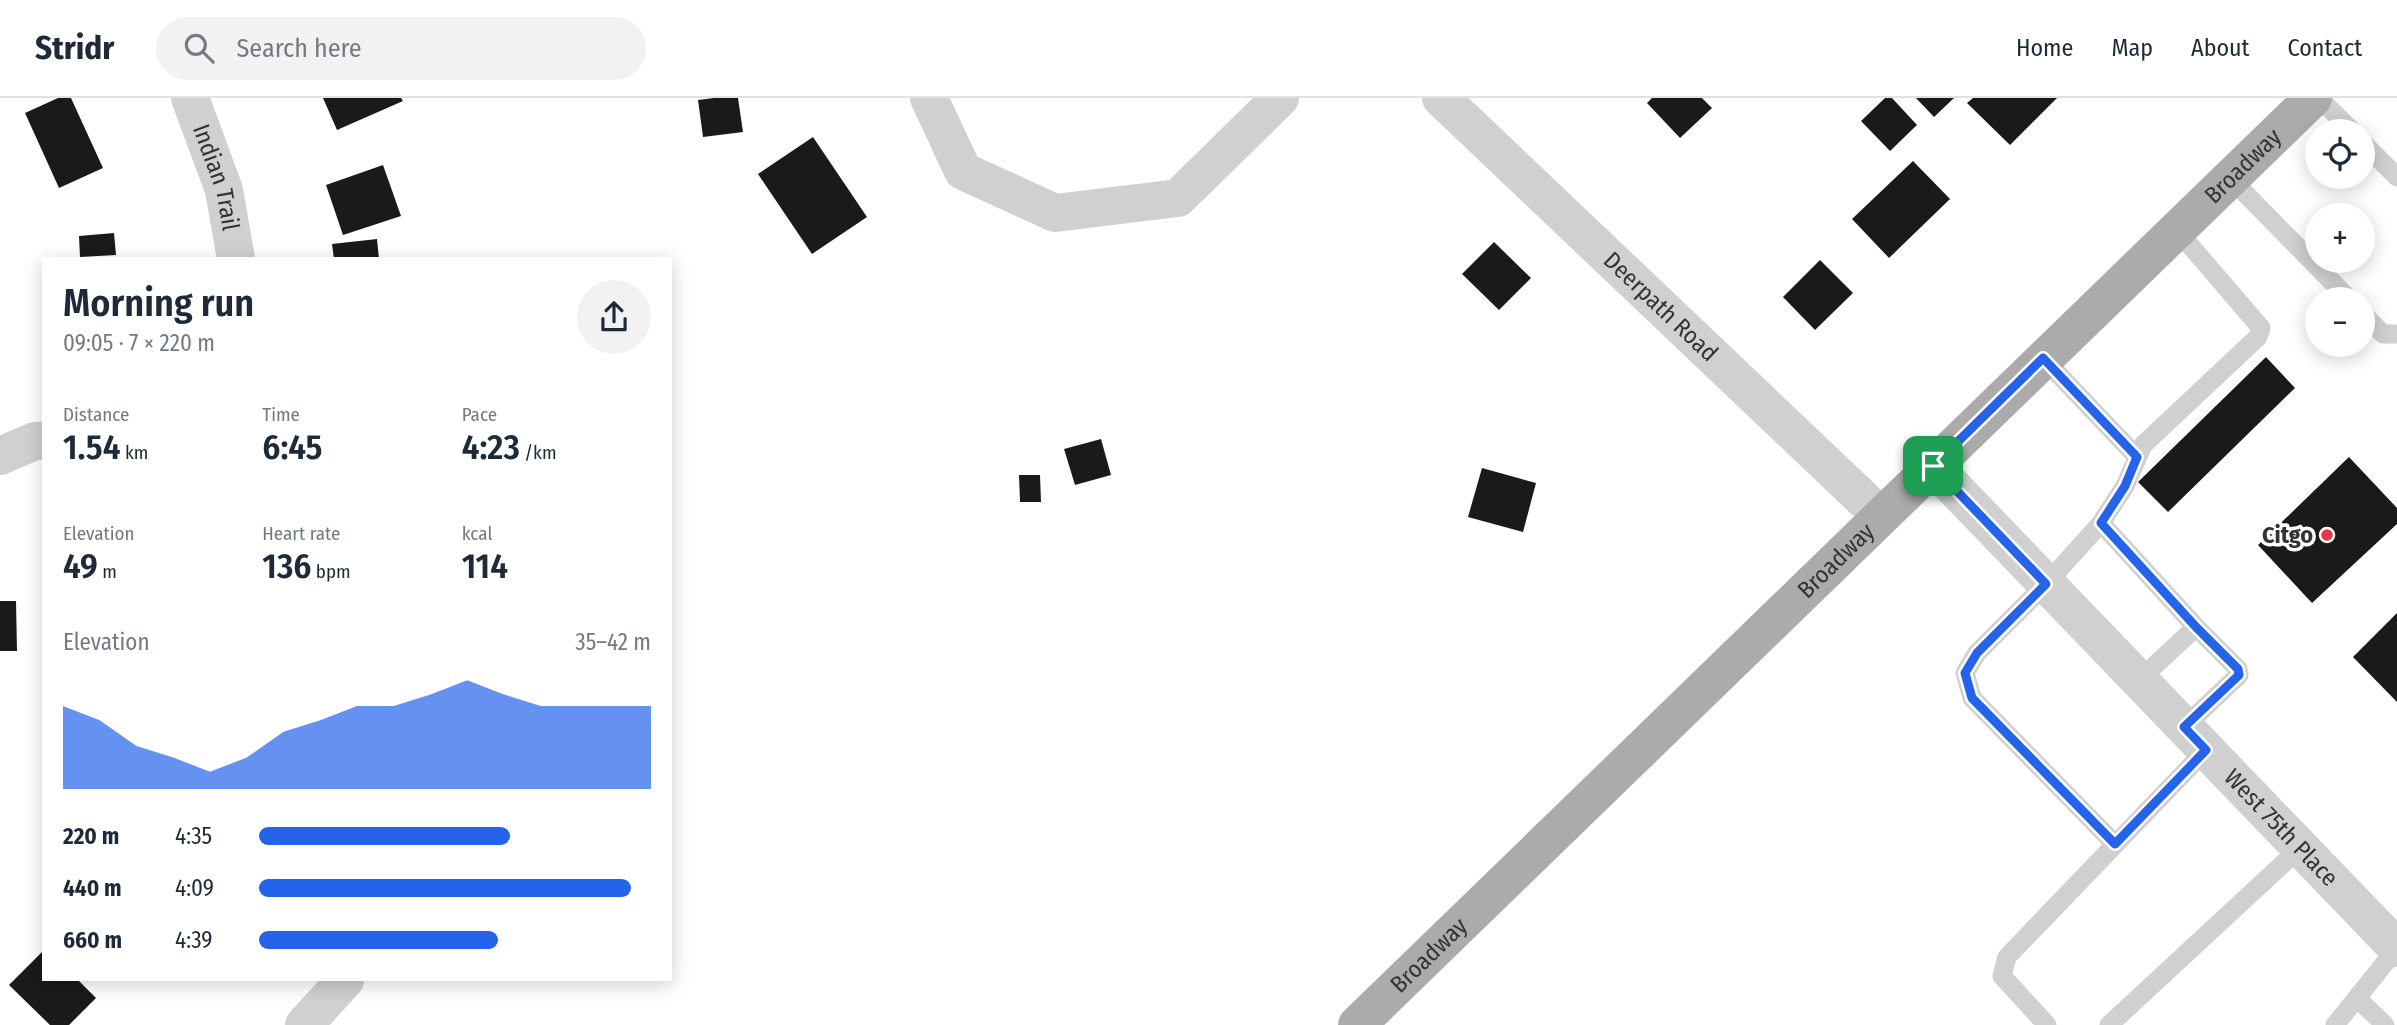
<!DOCTYPE html>
<html lang="en">
<head>
<meta charset="utf-8">
<style>
  body { margin:0; font-family:"Fira Sans Condensed",sans-serif; background:#f2f2f3; color:#1f2937; height:100vh; display:flex; flex-direction:column; font-size:26px; white-space:nowrap }
  * { box-sizing:border-box; margin:0 }
  p { font-size:23px; color:#747a83 }
  .icon { flex:none; width:38px; height:38px; fill:none; stroke:currentColor; stroke-width:2; stroke-linecap:round; stroke-linejoin:round }
  .map { position:relative; flex:1; overflow:hidden }
  .details { position:absolute; left:42px; top:159px; width:630px; height:724px; display:flex; flex-direction:column; background:#fff; border-radius:0px; box-shadow:0 4px 18px #0003 }
  .details>* { flex:none }
  .fabs { position:absolute; left:2305px; top:21px; display:grid; gap:14px }
  .fabs a { display:grid; place-items:center; width:70px; height:70px; border-radius:50%; background:#fff; box-shadow:0 4px 18px #0003; font-size:35px }
  .pin { position:absolute; display:grid; place-items:center; width:60px; height:60px; color:#fff; margin:-30px; border-radius:14px; box-shadow:0 4px 10px #0006 }
  .round { display:grid; place-items:center; flex:none; width:74px; height:74px; border-radius:37px; background:#f2f2f3 }
  .head { display:flex; align-items:center; justify-content:space-between; height:119px; padding:0 21px }
  h1 { font-size:38px; font-weight:600; line-height:52px }
  .figures { display:grid; grid-template-columns:repeat(3,1fr); gap:10px; height:119px; padding:7px 21px }
  .figures div { display:grid; align-content:center }
  .figures b { font-size:35px; font-weight:600 }
  .figures small { font-size:19px; font-weight:400 }
  .figures p { font-size:19px }
  .chart { height:196px; padding:14px 21px }
  .chart p { display:flex; justify-content:space-between }
  .chart svg { width:100%; height:126px; margin-top:7px; fill:#2563eb; opacity:.7 }
  ul { padding:0 21px; list-style:none; font-size:23px }
  li { display:grid; grid-template-columns:112px 84px 1fr; align-items:center; height:52px }
  li i { height:18px; border-radius:9px; background:#2563eb }
  header { display:flex; align-items:center; gap:42px; box-sizing:border-box; height:98px; padding:0 35px; background:#fff; border-bottom:2px solid #e0e1e3 }
  header strong { font-size:33px }
  nav { display:flex; gap:38px; margin-inline-start:auto; font-size:24px }
  .search { width:490px; height:63px; background:#f2f2f3; display:flex; align-items:center; gap:18px; box-sizing:border-box; padding:0 24px; border-radius:38px; color:#747a83; font-size:26px }
  .map>svg:first-child { display:block }
</style>
</head>
<body>
<header>
<strong>Stridr</strong>
<div class="search"><svg class="icon" aria-label="search" viewBox="0 0 24 24"><circle cx="10" cy="10" r="6"/><path d="M15 15l6 6"/></svg>Search here</div>
<nav><a>Home</a><a>Map</a><a>About</a><a>Contact</a></nav>
</header>
<div class="map">
<svg width="2397" height="927" viewBox="0 0 2397 927">
  <rect width="100%" height="100%" fill="#fff"/>
  <path fill="#1a1a1a" d="M58,0H71L103,70L59,90L25,15Z
    M323,0H401L403,3L337,32Z
    M714,0H738L743,34L703,39L698,2Z
    M1652,0H1702L1712,10L1680,40L1647,5Z
    M1885,0H1892L1917,27L1890,53L1861,23Z
    M1916,0H1954L1934,19Z
    M1973,0H2057L2010,47L1967,5Z
    M813,39L867,119L812,156L758,76Z
    M1913,63L1950,101L1889,160L1852,121Z
    M383,67L401,118L343,137L326,87Z
    M114,135L116,157L80,159L79,138Z
    M377,141L379,161H334L332,146Z
    M1494,144L1531,180L1499,212L1462,176Z
    M1820,162L1853,195L1815,232L1783,199Z
    M2266,259L2295,290L2168,414L2138,384Z
    M1101,341L1111,377L1075,387L1064,351Z
    M2349,359L2397,410V426L2312,505L2258,447Z
    M1482,370L1536,385L1523,434L1468,419Z
    M1019,377H1040L1041,404H1020Z
    M0,503H16L17,553H0Z
    M2397,515V604L2353,559Z
    M44,852V882H78L96,900L69,927H50L9,887Z"/>
  <g fill="none" stroke-linecap="round" stroke-linejoin="round">
    <path stroke="#d0d0d0" stroke-width="19" d="M2319,0L2352,33
      M2362,44L2397,79
      M2230,80L2349,201
      M2362,215L2383,236H2397
      M2043,260L2137,359
      M2101,425L2196,529L2238,571L2239,577L2184,629
      M2139,582L2196,529
      M2115,746L1972,600L1965,575L1977,555L2046,486L2101,425L2125,388L2143,347L2258,239L2261,230L2176,131
      M2357,900L2385,927
      M2047,927L2002,878L2007,859L2206,652
      M2109,927L2300,750
      M2335,927L2397,850"/>
    <g stroke="#d0d0d0" stroke-width="38">
      <path id="s1" d="M190,0L224,92L236,161"/>
      <path d="M929,0L963,73L1055,115L1178,100L1280,0"/>
      <path id="s2" d="M1441,0L1881,418"/>
      <path d="M0,358L35,343H44"/>
      <path id="s3" d="M1933,368L2397,850"/>
      <path d="M304,927L345,882"/>
    </g>
    <path stroke="#ababab" stroke-width="38" id="s4" d="M1357,927L2313,0"/>
  </g>
  <g fill="none" stroke-linecap="round" stroke-linejoin="round">
    <g stroke="#fff" stroke-width="14">
      <path id="route" d="M2043,260L2137,359L2125,388L2101,425L2196,529L2238,571L2239,577L2184,629L2206,652L2115,746L1972,600L1965,575L1977,555L2046,486L1933,368Z"/>
    </g>
    <use href="#route" stroke="#2563eb" stroke-width="9"/>
  </g>
  <circle fill="#e63946" stroke="#fff" stroke-width="2.5" cx="2327" cy="437" r="7"/>
  <g text-anchor="middle" stroke-width="7" stroke-linejoin="round" paint-order="stroke">
    <g font-size="24" fill="#333" stroke="#fff">
      <text dy="8" stroke="none"><textPath href="#s4" startOffset="1234">Broadway</textPath></text>
      <text dy="8" stroke="none"><textPath href="#s1" startOffset="84">Indian Trail</textPath></text>
      <text dy="8" stroke="none"><textPath href="#s2" startOffset="303">Deerpath Road</textPath></text>
      <text dy="8" stroke="none"><textPath href="#s4" startOffset="667">Broadway</textPath></text>
      <text dy="8" stroke="none"><textPath href="#s3" startOffset="502">West 75th Place</textPath></text>
      <text dy="8" stroke="none"><textPath href="#s4" startOffset="100">Broadway</textPath></text>
    </g>
    <g font-size="24" font-weight="bold" fill="#333" stroke="#fff" text-anchor="end">
      <text x="2313" y="445">Citgo</text>
    </g>
  </g>
</svg>
<div class="fabs">
<a><svg class="icon" aria-label="locate" viewBox="0 0 24 24"><circle cx="12" cy="12" r="6"/><path d="M12 2v4M12 18v4M2 12h4M18 12h4"/></svg></a>
<a>+</a>
<a>−</a>
</div>
<div class="pin" style="left:1933px;top:368px;background:#1e9e55"><svg class="icon" aria-label="arrive" viewBox="0 0 24 24"><path d="M6 21V4h12l-3 4 3 4H6"/></svg></div>
<section class="details">
<div class="head"><div><h1>Morning run</h1><p>09:05 · 7 × 220 m</p></div><a class="round"><svg class="icon" aria-label="share" viewBox="0 0 24 24"><path d="M12 15V3M7 8l5-5 5 5M5 13v7h14v-7"/></svg></a></div>
<div class="figures">
<div><p>Distance</p><b>1.54<small> km</small></b></div>
<div><p>Time</p><b>6:45</b></div>
<div><p>Pace</p><b>4:23<small> /km</small></b></div>
</div>
<div class="figures">
<div><p>Elevation</p><b>49<small> m</small></b></div>
<div><p>Heart rate</p><b>136<small> bpm</small></b></div>
<div><p>kcal</p><b>114</b></div>
</div>
<div class="chart"><p><span>Elevation</span>35–42 m</p>
<svg viewBox="0 0 160 44" preserveAspectRatio="none"><path d="M0 44V15L10 20L20 29L30 33L40 38L50 33L60 24L70 20L80 15L90 15L100 11L110 6L120 11L130 15L140 15L150 15L160 15V44z"/></svg>
</div>
<ul>
<li><b>220 m</b>4:35<i style="width:64%"></i></li>
<li><b>440 m</b>4:09<i style="width:95%"></i></li>
<li><b>660 m</b>4:39<i style="width:61%"></i></li>
</ul>
</section>
</div>
</body>
</html>
